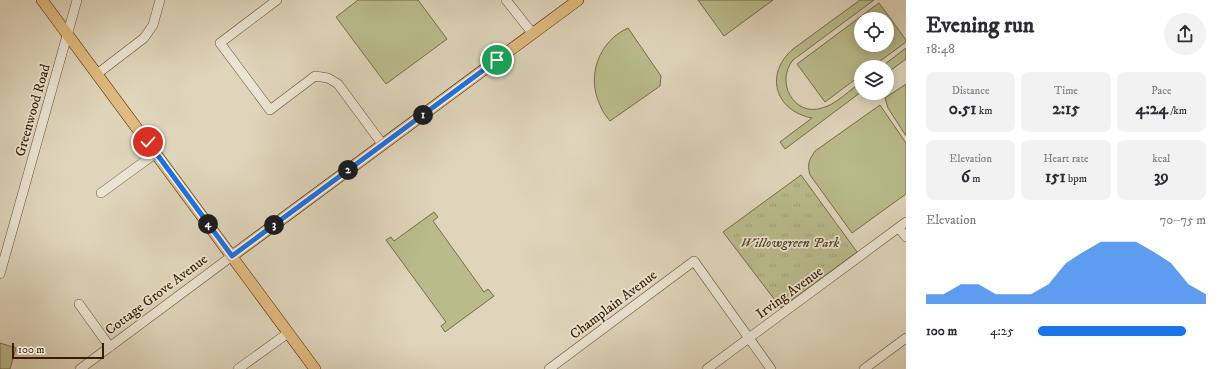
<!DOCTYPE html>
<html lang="en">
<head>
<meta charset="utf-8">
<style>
  body { margin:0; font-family:"IM FELL DW Pica",serif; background:#f2f2f3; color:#2b2b33; height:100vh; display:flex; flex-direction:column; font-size:15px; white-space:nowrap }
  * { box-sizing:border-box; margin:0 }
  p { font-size:13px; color:#7c7c81 }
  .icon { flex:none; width:22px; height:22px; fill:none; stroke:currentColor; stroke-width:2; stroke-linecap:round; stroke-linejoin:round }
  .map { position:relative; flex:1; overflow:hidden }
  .side { display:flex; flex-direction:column; background:#fff; width:320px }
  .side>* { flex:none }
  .buttons { position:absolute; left:854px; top:12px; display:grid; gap:8px }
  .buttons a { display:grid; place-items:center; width:40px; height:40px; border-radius:50%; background:#fff; box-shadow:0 2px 10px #0003; font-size:20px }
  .scale { position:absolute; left:12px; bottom:10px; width:92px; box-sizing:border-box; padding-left:4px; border:2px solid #391d01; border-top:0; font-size:11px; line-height:14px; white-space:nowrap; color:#391d01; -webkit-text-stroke:3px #eae4d3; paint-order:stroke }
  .pin { position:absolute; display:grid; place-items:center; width:34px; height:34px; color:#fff; margin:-17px; border:2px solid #fff; border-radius:50%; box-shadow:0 1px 4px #0007 }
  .km { position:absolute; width:20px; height:20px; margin:-10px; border-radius:50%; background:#222; color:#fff; font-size:11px; line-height:20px; text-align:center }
  .round { display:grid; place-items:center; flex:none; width:42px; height:42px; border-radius:21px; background:#f2f2f3 }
  .summary { display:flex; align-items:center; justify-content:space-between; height:68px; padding:0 20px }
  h1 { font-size:22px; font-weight:700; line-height:30px }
  .figures { display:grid; grid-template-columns:repeat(3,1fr); gap:6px; height:68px; padding:4px 20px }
  .figures div { display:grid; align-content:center; border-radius:8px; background:#f2f2f3; text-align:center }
  .figures b { font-size:17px; font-weight:700 }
  .figures small { font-size:11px; font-weight:400 }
  .figures p { font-size:11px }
  .chart { height:112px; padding:8px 20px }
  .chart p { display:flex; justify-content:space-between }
  .chart svg { width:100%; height:72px; margin-top:4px; fill:#1a73e8; opacity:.7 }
  ul { padding:0 20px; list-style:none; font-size:13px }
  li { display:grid; grid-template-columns:64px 48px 1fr; align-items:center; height:30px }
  li i { height:10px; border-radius:5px; background:#1a73e8 }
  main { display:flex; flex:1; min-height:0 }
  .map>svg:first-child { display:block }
</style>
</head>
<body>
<main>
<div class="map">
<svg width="906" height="369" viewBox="0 0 906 369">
  <defs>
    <pattern id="park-tufts" width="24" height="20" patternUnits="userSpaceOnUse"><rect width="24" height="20" fill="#b9bb8b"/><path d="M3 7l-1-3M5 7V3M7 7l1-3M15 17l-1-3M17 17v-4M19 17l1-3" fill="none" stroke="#a0a076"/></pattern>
  </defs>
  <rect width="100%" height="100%" fill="#dfd5bb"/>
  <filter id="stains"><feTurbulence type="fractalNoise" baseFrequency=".005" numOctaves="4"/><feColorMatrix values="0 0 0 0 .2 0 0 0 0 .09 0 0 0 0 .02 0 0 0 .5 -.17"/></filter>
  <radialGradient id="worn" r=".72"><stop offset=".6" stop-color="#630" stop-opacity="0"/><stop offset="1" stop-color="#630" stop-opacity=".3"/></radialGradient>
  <path fill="#b9bb8b" stroke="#796c46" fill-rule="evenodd" d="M358,0H418L447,39L386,84L336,17Z
    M698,0H773L724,36Z
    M860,0H874L793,60C775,82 794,117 822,108C835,105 850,90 861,82V92L785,149L780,142L812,118C775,111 764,74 793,49Z
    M879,3L906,40V42L872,67H861V75L825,102L797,64ZM861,19H887V45H861Z
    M628,28L661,76L660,86L610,121C606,116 602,111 600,105C586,76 599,41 628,28Z
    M906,48V59L887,73V67H881Z
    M906,84V136L888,108L885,98Z
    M880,105L906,143V194L852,233L810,175C807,164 809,160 815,151Z
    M434,212L438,217L433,221L484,292L488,289L494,296L445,332L441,326L446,322L386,240L391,237L394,241Z
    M0,343L16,348L10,369H0Z"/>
  <path fill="url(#park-tufts)" stroke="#796c46" d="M801,175L857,252L781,308L723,232Z"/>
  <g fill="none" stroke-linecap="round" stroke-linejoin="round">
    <g stroke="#624b30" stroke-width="10">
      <path id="minor" d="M277,0L220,43L270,110L315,76L328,78L338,84L383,145
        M506,0L533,34
        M97,74L144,38L153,25L160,0
        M101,193L156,153
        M899,228L906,237
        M0,274L77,0
        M79,304L110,347
        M80,369L232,256
        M238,369L288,333
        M549,369L694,261L771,369
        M707,369L906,222
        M864,369L906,338"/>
    </g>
    <g stroke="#391d01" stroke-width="12">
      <path id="major" d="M42,0L315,369
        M232,256L578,0"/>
    </g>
    <use href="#minor" stroke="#eae4d3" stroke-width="9"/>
    <use href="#major" stroke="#e0ba7e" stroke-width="11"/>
  </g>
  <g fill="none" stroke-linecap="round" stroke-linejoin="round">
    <g stroke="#fff" stroke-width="8">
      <path id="route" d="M148,142L232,256L497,60"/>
    </g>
    <use href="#route" stroke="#1a73e8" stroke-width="5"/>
  </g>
  <g text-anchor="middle" stroke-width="3.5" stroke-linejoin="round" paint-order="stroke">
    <g font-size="14" fill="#391d01" stroke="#eae4d3">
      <text transform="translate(32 110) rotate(-74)" y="5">Greenwood Road</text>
      <text transform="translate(789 292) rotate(-36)" y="5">Irving Avenue</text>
      <text transform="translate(156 294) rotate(-37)" y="5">Cottage Grove Avenue</text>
      <text transform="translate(613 304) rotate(-37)" y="5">Champlain Avenue</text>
    </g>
    <g font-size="14" font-style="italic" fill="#594424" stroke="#eae4d3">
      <text x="790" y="247">Willowgreen Park</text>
    </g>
  </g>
  <rect width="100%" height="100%" filter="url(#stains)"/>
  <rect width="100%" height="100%" fill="url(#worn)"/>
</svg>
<div class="buttons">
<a><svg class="icon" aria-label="locate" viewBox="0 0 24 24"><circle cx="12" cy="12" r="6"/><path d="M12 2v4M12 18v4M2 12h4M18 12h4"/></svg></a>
<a><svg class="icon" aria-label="layers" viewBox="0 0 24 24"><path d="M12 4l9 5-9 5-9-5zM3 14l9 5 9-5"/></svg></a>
</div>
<div class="scale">100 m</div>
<div class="pin" style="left:497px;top:60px;background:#1e9e55"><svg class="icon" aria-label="arrive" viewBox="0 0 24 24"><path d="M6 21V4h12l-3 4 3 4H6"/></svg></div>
<div class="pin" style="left:148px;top:142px;background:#d93025"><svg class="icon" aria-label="check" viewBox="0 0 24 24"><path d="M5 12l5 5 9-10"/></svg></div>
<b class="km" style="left:423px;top:115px">1</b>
<b class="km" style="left:348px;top:170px">2</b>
<b class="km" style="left:274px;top:225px">3</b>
<b class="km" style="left:208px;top:224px">4</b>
</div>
<section class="side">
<div class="summary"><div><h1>Evening run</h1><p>18:48</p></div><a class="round"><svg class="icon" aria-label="share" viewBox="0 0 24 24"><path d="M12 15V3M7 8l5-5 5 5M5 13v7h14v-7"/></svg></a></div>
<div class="figures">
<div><p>Distance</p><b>0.51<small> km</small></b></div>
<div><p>Time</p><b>2:15</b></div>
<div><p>Pace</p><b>4:24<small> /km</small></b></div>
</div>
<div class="figures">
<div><p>Elevation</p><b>6<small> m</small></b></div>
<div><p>Heart rate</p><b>151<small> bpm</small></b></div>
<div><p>kcal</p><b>39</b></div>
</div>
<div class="chart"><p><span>Elevation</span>70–75 m</p>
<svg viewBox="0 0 160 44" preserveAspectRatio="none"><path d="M0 44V38L10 38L20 32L30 32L40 38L50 38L60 38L70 32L80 19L90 12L100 6L110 6L120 6L130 12L140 19L150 32L160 38V44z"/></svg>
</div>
<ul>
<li><b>100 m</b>4:25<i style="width:88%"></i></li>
</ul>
</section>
</main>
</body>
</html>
